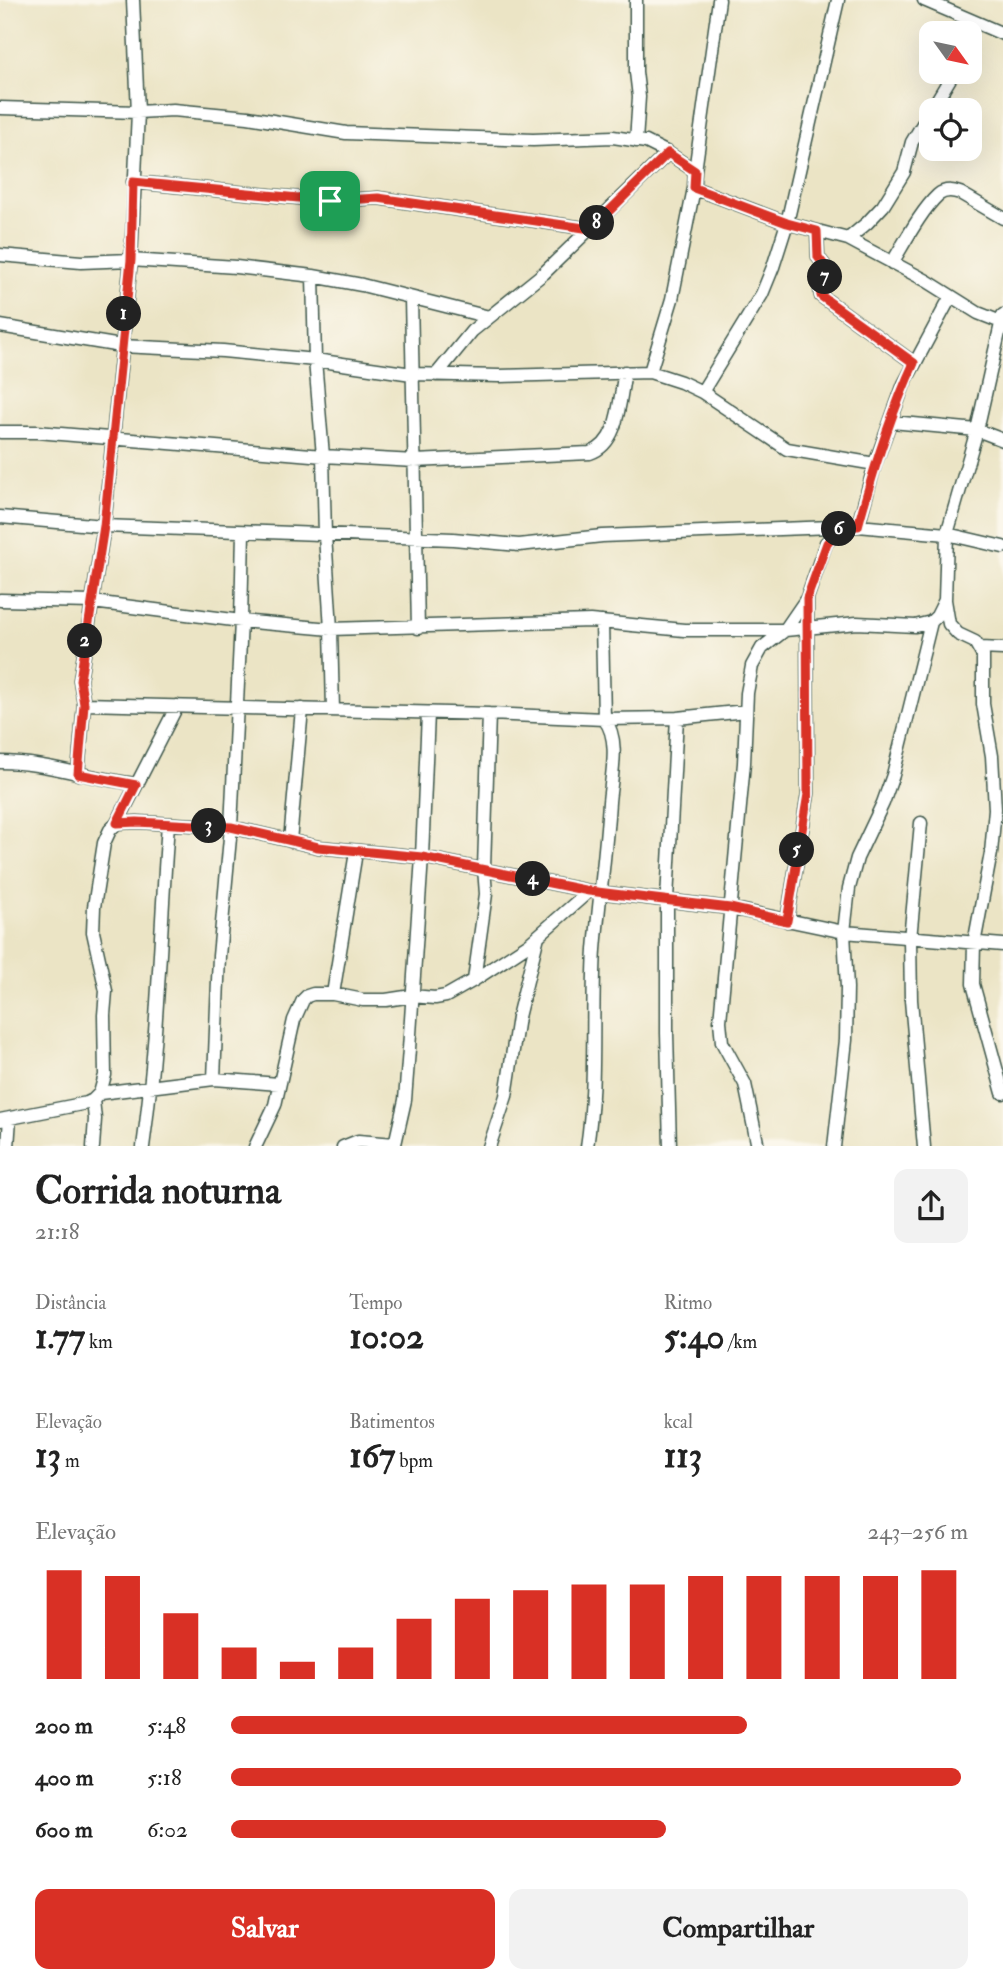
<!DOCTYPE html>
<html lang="pt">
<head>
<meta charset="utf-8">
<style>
  body { margin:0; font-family:"IM FELL Double Pica",serif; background:#f2f2f2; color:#222; height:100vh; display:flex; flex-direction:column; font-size:26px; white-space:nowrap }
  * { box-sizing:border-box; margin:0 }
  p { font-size:23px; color:#767676 }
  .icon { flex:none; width:38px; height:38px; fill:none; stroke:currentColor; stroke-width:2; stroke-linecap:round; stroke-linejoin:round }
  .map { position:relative; height:1146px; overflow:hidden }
  .sheet { display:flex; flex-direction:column; background:#fff; flex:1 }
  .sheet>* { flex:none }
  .needle { width:46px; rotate:123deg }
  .buttons { position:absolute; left:919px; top:21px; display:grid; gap:14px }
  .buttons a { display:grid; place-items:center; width:63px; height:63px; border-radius:14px; background:#fff; box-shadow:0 7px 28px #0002; font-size:35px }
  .pin { position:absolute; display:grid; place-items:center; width:60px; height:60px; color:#fff; margin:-30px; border-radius:14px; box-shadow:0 4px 10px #0006 }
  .km { position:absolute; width:35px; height:35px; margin:-18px; border-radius:50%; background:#222; color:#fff; font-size:19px; line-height:35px; text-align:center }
  .round { display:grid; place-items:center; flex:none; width:74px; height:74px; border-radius:14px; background:#f2f2f2 }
  .summary { display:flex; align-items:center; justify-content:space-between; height:119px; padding:0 35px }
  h1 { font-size:38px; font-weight:700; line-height:52px }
  .metrics { display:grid; grid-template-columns:repeat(3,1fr); gap:10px; height:119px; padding:7px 35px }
  .metrics div { display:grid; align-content:center }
  .metrics b { font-size:35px; font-weight:700 }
  .metrics small { font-size:19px; font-weight:400 }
  .metrics p { font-size:19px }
  .chart { height:196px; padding:14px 35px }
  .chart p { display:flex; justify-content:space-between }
  .chart svg { width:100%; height:126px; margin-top:7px; stroke:#d93025; stroke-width:6 }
  .button { display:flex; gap:14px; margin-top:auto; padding:14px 35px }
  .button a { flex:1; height:80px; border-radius:14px; background:#d93025; color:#fff; font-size:28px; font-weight:700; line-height:80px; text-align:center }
  .button a+a { background:#f2f2f2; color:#222 }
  ul { padding:0 35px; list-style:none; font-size:23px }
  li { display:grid; grid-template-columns:112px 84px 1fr; align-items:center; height:52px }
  li i { height:18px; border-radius:9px; background:#d93025 }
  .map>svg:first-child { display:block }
</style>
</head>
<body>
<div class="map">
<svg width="1003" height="1147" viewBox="0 0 1003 1147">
  <rect width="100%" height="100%" fill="#fbf7ec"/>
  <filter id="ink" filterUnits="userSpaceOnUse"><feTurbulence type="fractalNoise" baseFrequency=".0143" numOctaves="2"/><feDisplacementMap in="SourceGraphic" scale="14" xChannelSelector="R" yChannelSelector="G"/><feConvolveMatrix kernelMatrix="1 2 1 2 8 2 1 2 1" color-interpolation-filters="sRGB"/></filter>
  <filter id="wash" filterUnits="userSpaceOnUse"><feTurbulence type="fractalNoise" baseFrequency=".00686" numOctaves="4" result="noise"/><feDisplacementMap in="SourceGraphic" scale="28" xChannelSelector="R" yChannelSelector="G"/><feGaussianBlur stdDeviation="1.57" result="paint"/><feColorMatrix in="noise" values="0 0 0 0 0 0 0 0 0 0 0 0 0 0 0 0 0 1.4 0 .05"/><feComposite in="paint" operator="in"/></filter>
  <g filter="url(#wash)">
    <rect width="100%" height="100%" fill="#ebe4c5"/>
  </g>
  <g filter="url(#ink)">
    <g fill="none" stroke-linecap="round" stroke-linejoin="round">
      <g stroke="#3e564a" stroke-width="15">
        <path id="minor" d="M636,0V72L639,97L636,141
          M924,0L1003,34
          M963,33L965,19
          M0,108L138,112L173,110L248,117L346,133L533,140L613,137L646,142L668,153L695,171L694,188L787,223L848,239L927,281L978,313L1001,322
          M695,171L719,0
          M133,182L330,201L378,198L591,229
          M817,231L818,257L828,270L820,288L821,296L914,363
          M848,239L867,223L883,206L904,172L912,142L954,72
          M0,255L81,262L131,260L236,267L313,276L362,285L489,317
          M892,263C905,242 920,212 938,195C944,190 952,190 960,193L1003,218
          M313,276L315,360L323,456L325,535L331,629L333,710
          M411,298L418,628
          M0,326L121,346L223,351L315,360L412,374L499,376L650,372L681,382L702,392L787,449L875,464
          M650,372L672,299L694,188
          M436,375L472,331L544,273L668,153
          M702,392L762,294L773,267L787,223L838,0
          M892,422L977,430L1003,440
          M0,432H37L323,456L415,461L590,453C620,443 619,399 625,372
          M0,517L104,526L453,539L519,545L602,536L858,526L947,534L1003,547
          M858,526L875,464L904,384L951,296
          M0,600L93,602L241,621L331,629L590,621L684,630H785L857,623L915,626L931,622
          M945,600L949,624L958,634L975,642L983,656V704L992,756L995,809L991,853L974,944L973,984L1003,1093
          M980,648L1003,649
          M84,704L489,714L604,719L677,718L746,711
          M0,762C47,762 90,779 137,784
          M78,774L84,704L80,680L104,526L131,260L138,112L133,0
          M117,823L137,822L231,827L318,847L422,857L589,891
          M921,823L910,939L911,1000L924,1147
          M290,841L302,709
          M787,921L808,794L807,599
          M474,980L486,894L484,868L489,714
          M333,994L356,852
          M214,1079L219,956L231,827L241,621L243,532
          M100,1093L214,1079L279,1084
          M0,1120L87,1103L93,1100L100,1093L105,1075L104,1015L106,991L93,932L94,907L104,843L110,830L117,823L177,706
          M8,1147L10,1118
          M93,1147L95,1119L93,1100
          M143,1147C158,1040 160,932 168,824
          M255,1147L275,1105L294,1020L303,1000L307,996L313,994H333L363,1000H386L412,996L435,998L446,996L474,980L529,944L589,891L730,908L844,932L1003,945
          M343,1147L358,1141L395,1144L405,1100L409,1049L422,857L428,713
          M489,1147L506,1096L518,1017L538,936
          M587,1147C597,1081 591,1015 595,950C599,900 606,851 609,802C611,777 621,739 604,719L602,622
          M670,1147L667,1033V899L677,718
          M758,1147L745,1084L722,1042L720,1021L744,763L747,693L752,666L762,648L785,630L807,598L826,543L842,526
          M834,1147L846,1040L847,988L844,932L849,888L857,858L883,803L893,775L931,622L937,616L945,600L947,534L977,430L1003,315"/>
      </g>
      <use href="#minor" stroke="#fff" stroke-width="12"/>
    </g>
  </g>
  <g fill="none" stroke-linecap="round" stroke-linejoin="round" filter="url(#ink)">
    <g stroke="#fff" stroke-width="14">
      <path id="route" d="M668,153L695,171L694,188L787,223L817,231L818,257L828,270L820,288L821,296L914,363C890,415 873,471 858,526H842L827,543L807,598L808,794L787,921L730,908L589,891L422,857L318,847L231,827L137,822L117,823L136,785L78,774L84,704L80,680L104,526L131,260L133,182L330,201L378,198L591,229Z"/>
    </g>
    <use href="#route" stroke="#d93025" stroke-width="9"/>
  </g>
</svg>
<div class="buttons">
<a><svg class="needle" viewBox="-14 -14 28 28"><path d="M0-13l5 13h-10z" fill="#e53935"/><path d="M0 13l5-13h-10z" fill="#767676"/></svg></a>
<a><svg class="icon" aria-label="locate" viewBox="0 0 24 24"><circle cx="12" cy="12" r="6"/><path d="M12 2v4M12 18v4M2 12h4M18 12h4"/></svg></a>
</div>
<div class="pin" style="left:330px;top:201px;background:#1e9e55"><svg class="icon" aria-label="arrive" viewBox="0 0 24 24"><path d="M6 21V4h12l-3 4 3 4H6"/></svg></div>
<b class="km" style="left:124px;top:314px">1</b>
<b class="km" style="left:85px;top:641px">2</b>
<b class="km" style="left:209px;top:826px">3</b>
<b class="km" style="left:533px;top:879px">4</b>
<b class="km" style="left:797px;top:850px">5</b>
<b class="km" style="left:839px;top:529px">6</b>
<b class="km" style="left:825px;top:277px">7</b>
<b class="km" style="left:597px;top:223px">8</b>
</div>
<section class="sheet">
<div class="summary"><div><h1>Corrida noturna</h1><p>21:18</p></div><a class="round"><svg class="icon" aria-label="share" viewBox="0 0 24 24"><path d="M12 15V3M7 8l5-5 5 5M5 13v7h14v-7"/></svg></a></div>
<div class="metrics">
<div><p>Distância</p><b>1.77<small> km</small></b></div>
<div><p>Tempo</p><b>10:02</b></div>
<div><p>Ritmo</p><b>5:40<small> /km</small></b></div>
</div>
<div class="metrics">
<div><p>Elevação</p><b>13<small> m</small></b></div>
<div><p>Batimentos</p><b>167<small> bpm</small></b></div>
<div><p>kcal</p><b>113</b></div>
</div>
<div class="chart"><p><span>Elevação</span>243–256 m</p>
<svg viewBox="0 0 160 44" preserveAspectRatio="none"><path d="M5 44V6M15 44V8M25 44V21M35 44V33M45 44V38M55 44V33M65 44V23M75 44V16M85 44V13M95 44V11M105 44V11M115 44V8M125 44V8M135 44V8M145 44V8M155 44V6"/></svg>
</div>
<ul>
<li><b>200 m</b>5:48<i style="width:70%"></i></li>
<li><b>400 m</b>5:18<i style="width:99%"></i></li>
<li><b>600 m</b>6:02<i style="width:59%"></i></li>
</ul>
<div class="button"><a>Salvar</a><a>Compartilhar</a></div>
</section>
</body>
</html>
